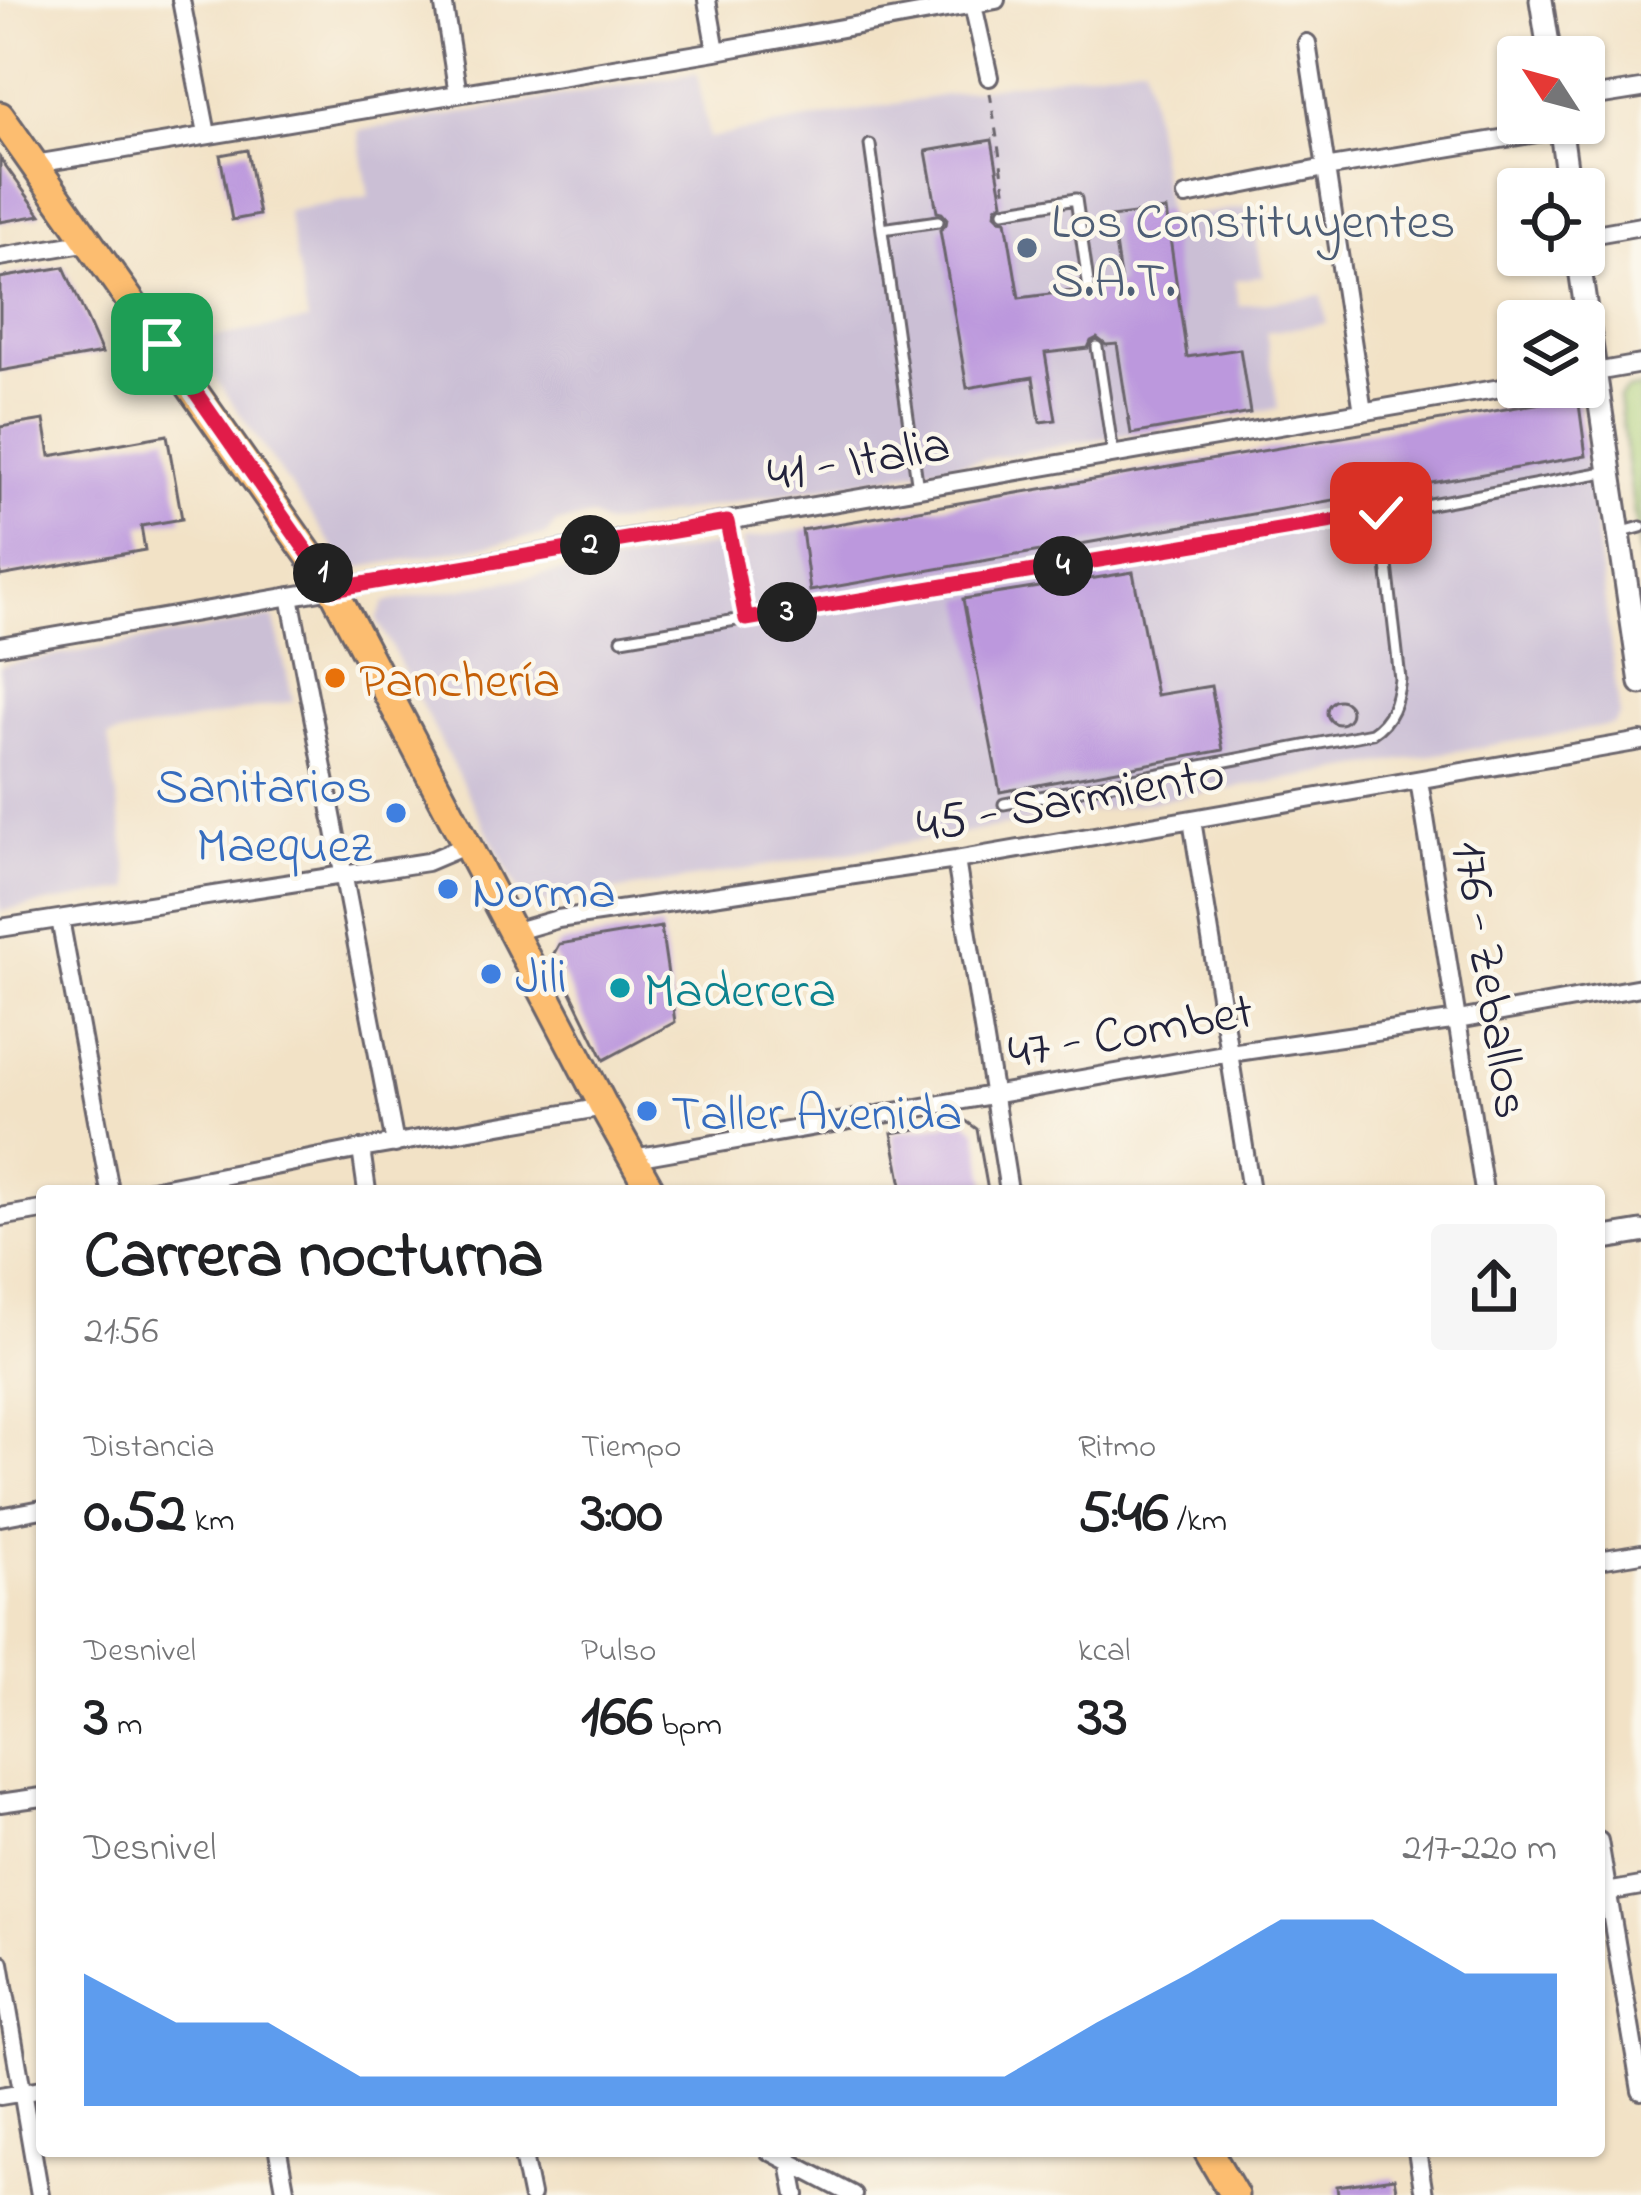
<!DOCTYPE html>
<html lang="es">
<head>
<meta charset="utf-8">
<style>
  body { margin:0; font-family:"Indie Flower",sans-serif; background:#f6f6f6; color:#202124; height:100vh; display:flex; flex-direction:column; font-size:45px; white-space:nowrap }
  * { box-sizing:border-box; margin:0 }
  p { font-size:39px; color:#757577 }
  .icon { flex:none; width:66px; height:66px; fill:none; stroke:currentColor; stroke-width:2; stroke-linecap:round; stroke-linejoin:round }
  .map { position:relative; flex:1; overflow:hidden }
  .panel { position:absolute; left:36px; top:1185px; width:1569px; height:972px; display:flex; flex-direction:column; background:#fff; border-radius:12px; box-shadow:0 3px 9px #0004 }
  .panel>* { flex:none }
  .needle { width:78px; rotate:306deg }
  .buttons { position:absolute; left:1497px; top:36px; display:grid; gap:24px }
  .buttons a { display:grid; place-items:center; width:108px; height:108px; border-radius:12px; background:#fff; box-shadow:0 3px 9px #0004; font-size:60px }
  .pin { position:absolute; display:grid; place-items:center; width:102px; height:102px; color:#fff; margin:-51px; border-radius:24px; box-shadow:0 6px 18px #0006 }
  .km { position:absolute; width:60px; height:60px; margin:-30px; border-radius:50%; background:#222; color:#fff; font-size:33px; line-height:60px; text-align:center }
  .round { display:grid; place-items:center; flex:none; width:126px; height:126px; border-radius:12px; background:#f6f6f6 }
  .summary { display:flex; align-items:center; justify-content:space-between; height:204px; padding:0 48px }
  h1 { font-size:66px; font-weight:700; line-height:90px }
  .stats { display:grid; grid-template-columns:repeat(3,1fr); gap:18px; height:204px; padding:12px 48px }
  .stats div { display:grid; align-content:center }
  .stats b { font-size:60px; font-weight:700 }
  .stats small { font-size:33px; font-weight:400 }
  .stats p { font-size:33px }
  .chart { height:336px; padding:24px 48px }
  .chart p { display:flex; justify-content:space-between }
  .chart svg { width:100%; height:216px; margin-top:12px; fill:#1a73e8; opacity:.7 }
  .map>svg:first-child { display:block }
</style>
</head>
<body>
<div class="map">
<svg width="1641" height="2195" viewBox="0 0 1641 2195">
  <rect width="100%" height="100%" fill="#fbf7ec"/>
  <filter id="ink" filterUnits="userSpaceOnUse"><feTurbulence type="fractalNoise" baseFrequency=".00833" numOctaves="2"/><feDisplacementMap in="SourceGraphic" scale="24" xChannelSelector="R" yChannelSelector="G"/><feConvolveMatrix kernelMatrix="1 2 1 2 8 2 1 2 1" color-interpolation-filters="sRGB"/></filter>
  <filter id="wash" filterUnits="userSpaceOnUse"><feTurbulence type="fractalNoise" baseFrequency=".004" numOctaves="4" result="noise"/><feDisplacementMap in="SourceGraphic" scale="48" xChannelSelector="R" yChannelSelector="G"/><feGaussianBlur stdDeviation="2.7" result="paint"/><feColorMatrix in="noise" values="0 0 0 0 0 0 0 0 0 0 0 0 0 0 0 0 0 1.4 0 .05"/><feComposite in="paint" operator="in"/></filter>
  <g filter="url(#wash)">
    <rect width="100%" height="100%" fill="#f2e2c6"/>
    <path fill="#cbbfd5" d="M1145,63L1168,219L1251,206L1263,276L1235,280L1239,306L1322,295L1326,323L1266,332L1278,408L605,525L592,517L556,523L546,535L357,568L345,564L189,341L308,321L287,211L369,197L358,131L697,73L709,138L989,87Z
      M1570,398L1579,404L1620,716L1613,725L537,904L522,898L377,619L385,602L722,544L726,559L745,555L742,540Z
      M274,617L293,701L108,737L131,889L0,911V666Z"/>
    <path fill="#acce77" stroke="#677859" stroke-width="3" d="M1641,387V569L1619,398L1627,390Z"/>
    <g id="blocks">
      <path fill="#bc98dd" d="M992,140L1003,202L996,207L995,214L1000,219L1006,220L1019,298L1080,290L1083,295L1089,298L1095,295L1098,287L1121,284L1111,217L1166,210L1187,357L1240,349L1250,413L1131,434L1117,344L1106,345L1097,338L1091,341L1088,348L1045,353L1056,420L1040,422L1033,377L967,388L940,230L946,225L947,219L942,213L937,212L926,151Z
        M247,150L259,215L232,220L220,155Z
        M0,158L15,179L41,215L0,222Z
        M64,267L102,353L0,371V278Z
        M1570,398L1579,404L1586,456L810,591L802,530Z
        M44,420L50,456L167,435L182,519L141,526L145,550L0,576V427Z
        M1133,572L1156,695L1211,686L1223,750L1000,792L963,599Z
        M1327 712a12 12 0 1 1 24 0a12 12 0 1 1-24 0Z
        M661,927L675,1022L604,1060L553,955L559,944Z
        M966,1121L977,1129L988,1191H903L892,1133Z
        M1394,2178L1397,2195H1338L1337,2186Z"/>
    </g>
  </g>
  <g filter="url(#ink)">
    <use href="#blocks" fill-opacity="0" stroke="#6b656c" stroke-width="3"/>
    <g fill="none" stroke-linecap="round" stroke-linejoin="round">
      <g stroke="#6b656c" stroke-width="15">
        <path id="service" d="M870,145L918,489
          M1004,211L1076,199L1089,289
          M882,229L938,221
          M1097,347L1113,454
          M727,522L746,619
          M1619,533L1641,527
          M622,639L1381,513L1610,471
          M1004,804L1372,733C1392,720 1397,701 1400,679L1381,513"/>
      </g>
      <g stroke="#6b656c" stroke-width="22">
        <path id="minor" d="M181,0L207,134
          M443,0L458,94
          M707,0L716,51
          M972,0L989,77
          M1307,43L1363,412
          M1584,98L1641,89
          M35,164L716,51L996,0
          M1186,196L1325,168L1561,129
          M1584,236L1641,226
          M0,257L90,242
          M1584,374L1641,364
          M290,596L395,1144
          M0,646L1518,385
          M1419,780L1484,1191
          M1192,820L1251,1191
          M956,860L1009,1191
          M60,919L110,1191
          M0,928L427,862L467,845
          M513,932L558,919L956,860L1641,741
          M361,1149L367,1191
          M634,1158L1230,1053L1458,1020L1641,987
          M146,1191L361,1149L604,1107
          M0,1217L42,1210
          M0,1517L42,1509
          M1599,1560L1641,1553
          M0,1803L42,1797
          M1599,1841L1641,2091
          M1601,1893L1641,1886
          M0,1963L40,2195
          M0,2096L42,2089
          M278,2151L286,2195
          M522,2151L531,2195
          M769,2151L853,2195
          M1417,2151L1424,2195
          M789,2158L796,2195"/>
      </g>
      <g stroke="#6b656c" stroke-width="27">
        <path id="tertiary" d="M1541,0L1550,57
          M1560,123L1569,189
          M1578,255L1641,683
          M1599,1239L1641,1232"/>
      </g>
      <g stroke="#6b656c" stroke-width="33">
        <path id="primary" d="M0,116L333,589L604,1107L651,1191
          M1208,2151L1234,2195"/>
      </g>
      <path stroke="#6b656c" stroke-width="3" stroke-dasharray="9 9" stroke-linecap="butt" d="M990,93L1006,196"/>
      <use href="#service" stroke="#fff" stroke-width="9"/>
      <use href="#minor" stroke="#fff" stroke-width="16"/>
      <use href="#tertiary" stroke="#fff" stroke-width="21"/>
      <use href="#primary" stroke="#fcbd6f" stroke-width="27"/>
    </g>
  </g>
  <g fill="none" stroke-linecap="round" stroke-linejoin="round" filter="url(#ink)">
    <g stroke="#fff" stroke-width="24">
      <path id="route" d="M162,344L333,589L727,522L746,619L1381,513"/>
    </g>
    <use href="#route" stroke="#e11d48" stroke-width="15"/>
  </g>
  <circle fill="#5c6f8a" stroke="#fbf7ec" stroke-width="4.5" cx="1027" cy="248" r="12"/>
  <circle fill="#e8710a" stroke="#fbf7ec" stroke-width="4.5" cx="335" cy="678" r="12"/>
  <g fill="#3f7fe0" stroke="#fbf7ec" stroke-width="4.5">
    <circle cx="396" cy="813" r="12"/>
    <circle cx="448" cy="889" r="12"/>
    <circle cx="491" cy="974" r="12"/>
    <circle cx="647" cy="1111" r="12"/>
  </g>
  <circle fill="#0f9aa8" stroke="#fbf7ec" stroke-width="4.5" cx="620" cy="988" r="12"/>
  <g text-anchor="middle" stroke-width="9" stroke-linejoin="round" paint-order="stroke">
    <g font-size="51" fill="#4e5e75" stroke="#fbf7ec" text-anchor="start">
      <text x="1051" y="237">Los Constituyentes<tspan x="1051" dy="59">S.A.T.</tspan></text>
    </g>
    <g font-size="51" fill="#22223b" stroke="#fbf7ec">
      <text transform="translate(858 457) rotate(-10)" y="18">41 - Italia</text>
      <text transform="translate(1070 797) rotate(-10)" y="18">45 - Sarmiento</text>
      <text transform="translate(1493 979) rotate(81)" y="18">176 - Zeballos</text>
      <text transform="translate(1130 1029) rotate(-10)" y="18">47 - Combet</text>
    </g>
    <g font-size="51" fill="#c56008" stroke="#fbf7ec" text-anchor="start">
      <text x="359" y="696">Panchería</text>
    </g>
    <g font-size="51" fill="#366cbe" stroke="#fbf7ec" text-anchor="start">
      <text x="372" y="802" text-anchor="end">Sanitarios<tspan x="372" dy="59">Maequez</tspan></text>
      <text x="472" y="907">Norma</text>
      <text x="515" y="992">Jili</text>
      <text x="671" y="1129">Taller Avenida</text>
    </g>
    <g font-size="51" fill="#0d838f" stroke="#fbf7ec" text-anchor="start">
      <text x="644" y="1006">Maderera</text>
    </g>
  </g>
</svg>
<div class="buttons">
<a><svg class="needle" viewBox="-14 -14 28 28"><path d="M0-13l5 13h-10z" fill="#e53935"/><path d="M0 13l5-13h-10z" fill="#757577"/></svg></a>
<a><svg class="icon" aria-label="locate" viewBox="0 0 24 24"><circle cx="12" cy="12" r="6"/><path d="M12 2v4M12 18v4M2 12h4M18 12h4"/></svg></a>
<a><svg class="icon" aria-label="layers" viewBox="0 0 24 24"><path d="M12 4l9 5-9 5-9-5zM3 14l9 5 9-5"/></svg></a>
</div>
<div class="pin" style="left:162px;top:344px;background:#1e9e55"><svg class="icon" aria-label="arrive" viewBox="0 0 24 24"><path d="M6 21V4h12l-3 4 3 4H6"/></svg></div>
<div class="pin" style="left:1381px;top:513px;background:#d93025"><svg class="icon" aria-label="check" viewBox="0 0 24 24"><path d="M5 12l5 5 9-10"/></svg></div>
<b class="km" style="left:323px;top:573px">1</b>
<b class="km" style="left:590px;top:545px">2</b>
<b class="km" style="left:787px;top:612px">3</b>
<b class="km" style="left:1063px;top:566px">4</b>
<section class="panel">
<div class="summary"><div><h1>Carrera nocturna</h1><p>21:56</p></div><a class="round"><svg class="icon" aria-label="share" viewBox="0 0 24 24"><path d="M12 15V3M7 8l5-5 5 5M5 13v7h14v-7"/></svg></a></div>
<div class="stats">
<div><p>Distancia</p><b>0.52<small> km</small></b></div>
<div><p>Tiempo</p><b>3:00</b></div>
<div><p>Ritmo</p><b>5:46<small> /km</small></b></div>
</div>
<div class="stats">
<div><p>Desnivel</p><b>3<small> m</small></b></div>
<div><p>Pulso</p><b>166<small> bpm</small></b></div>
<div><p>kcal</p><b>33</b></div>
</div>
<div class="chart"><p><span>Desnivel</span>217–220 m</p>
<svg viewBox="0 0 160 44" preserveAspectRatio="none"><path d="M0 44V17L10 27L20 27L30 38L40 38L50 38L60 38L70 38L80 38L90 38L100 38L110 27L120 17L130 6L140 6L150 17L160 17V44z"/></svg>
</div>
</section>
</div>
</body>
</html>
